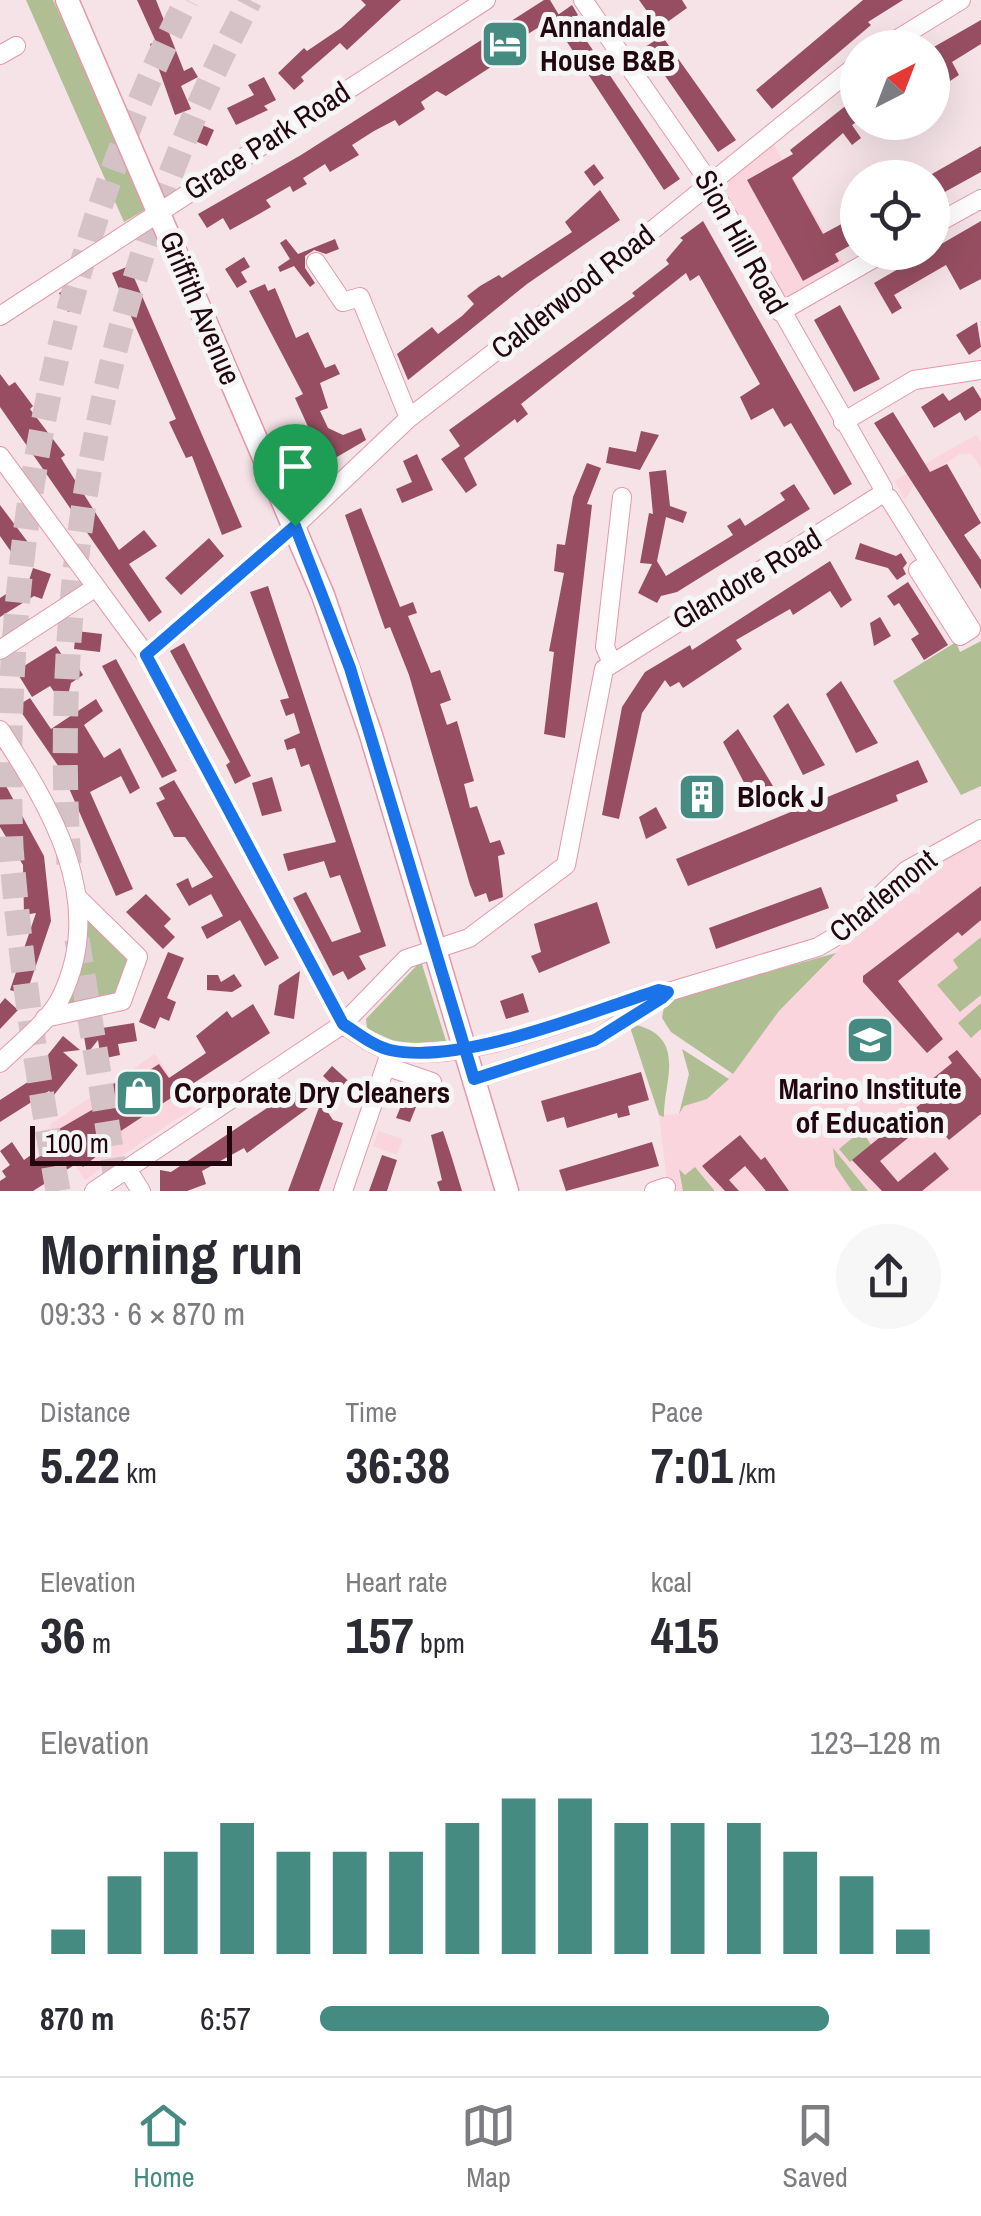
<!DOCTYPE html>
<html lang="en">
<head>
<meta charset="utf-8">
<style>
  body { margin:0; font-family:"Archivo Narrow",sans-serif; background:#f7f7f7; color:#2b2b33; height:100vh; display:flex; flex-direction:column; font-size:38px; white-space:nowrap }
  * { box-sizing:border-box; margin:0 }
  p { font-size:32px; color:#7c7c81 }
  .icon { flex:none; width:55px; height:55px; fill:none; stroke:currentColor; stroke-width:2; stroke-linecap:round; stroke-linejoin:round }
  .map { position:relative; height:1191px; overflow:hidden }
  .panel { display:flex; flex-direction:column; background:#fff; flex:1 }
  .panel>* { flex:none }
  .needle { width:65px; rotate:42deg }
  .controls { position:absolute; left:840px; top:30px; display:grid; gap:20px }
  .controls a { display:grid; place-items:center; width:110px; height:110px; border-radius:50%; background:#fff; box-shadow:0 10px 40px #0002; font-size:50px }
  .scale { position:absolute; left:30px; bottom:25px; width:202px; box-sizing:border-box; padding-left:10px; border:5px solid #22070f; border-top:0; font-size:28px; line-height:35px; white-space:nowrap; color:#22070f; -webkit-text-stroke:8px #f5f5f5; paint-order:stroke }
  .pin { position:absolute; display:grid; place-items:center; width:85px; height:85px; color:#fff; margin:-102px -42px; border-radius:50% 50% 50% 0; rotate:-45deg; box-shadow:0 0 10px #0007 }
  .pin .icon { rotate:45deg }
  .round { display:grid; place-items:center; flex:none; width:105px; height:105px; border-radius:52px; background:#f7f7f7 }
  .overview { display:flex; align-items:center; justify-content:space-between; height:170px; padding:0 40px }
  h1 { font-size:55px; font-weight:800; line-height:75px }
  .metrics { display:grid; grid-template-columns:repeat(3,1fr); gap:15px; height:170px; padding:10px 40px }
  .metrics div { display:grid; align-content:center }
  .metrics b { font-size:50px; font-weight:800 }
  .metrics small { font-size:28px; font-weight:400 }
  .metrics p { font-size:28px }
  .chart { height:280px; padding:20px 40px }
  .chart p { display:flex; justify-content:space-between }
  .chart svg { width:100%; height:180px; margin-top:10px; stroke:#468b82; stroke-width:6 }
  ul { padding:0 40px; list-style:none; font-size:32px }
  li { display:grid; grid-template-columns:160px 120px 1fr; align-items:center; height:75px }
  li i { height:25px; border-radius:12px; background:#468b82 }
  .menu { display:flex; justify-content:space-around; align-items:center; height:140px; border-top:2px solid #e1e1e2; background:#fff; font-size:28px; color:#7c7c81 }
  .menu a { display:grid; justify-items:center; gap:5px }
  .menu .active { color:#468b82 }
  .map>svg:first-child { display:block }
</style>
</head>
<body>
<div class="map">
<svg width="981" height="1191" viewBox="0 0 981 1191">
  <rect width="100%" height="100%" fill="#f5e3e7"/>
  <path fill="#fbd5dd" d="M774,145L845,266L785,301L715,180Z
    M976,435L981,442V468L972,454H960L915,483L905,500L894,481Z
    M981,838V1191H673L667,1182L659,1115L679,1114L684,1106L717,1092L779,1011L895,892L920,894L919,873Z
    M155,1054L192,1109L85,1180L49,1125Z
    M378,1131L403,1139L397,1155L373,1146Z"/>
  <path fill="#afbf93" d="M26,0H53L150,207L124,222Z
    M981,641V786L961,795L893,681L956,642L960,652Z
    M84,912L131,959L119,995L63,1006Z
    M981,937V995L960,1012L937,985L958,968L953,960Z
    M836,953L779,1011L733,1074L671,1032L662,1018L664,1007L681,996Z
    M421,961L446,1041L401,1044L367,1029L366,1019Z
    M981,1003V1029L971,1038L958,1023Z
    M636,1025C688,1038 663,1083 664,1117L659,1115L630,1027Z
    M682,1049L729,1079L707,1099L684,1106L679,1114L689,1074Z
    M862,1130L871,1145L850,1162L839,1149Z
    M833,1148L868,1191H852L835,1166Z
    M695,1167L714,1190V1191H683L679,1169L685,1175Z"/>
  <path fill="#974e62" d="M137,0H156L184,71L192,67L198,77L181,86L191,109L175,115L150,44L156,42Z
    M361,0H401L347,50L340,43L301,77L304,81L294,90L278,73L304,48L307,51L341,28L366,5Z
    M544,0H550L559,15L503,49L508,56L446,96L437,91L421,102L425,109L399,126L395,120L374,131L352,145L359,155L330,172L325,164L303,178L307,184L293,192L290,186L266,200L271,207L259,214L230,230L223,218L207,228L198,214L301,155Z
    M639,0H682L687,8L659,28Z
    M863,0H903L868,22L871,25L772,109L756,90Z
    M572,5L578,15L573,19L586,40L680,179L664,190L552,19Z
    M981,20V44L952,62L959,75L950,81L947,75L932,84V48Z
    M662,36L736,140L718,152L645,47Z
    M264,77L276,100L264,106L268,110L236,125L227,108L254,95L248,85Z
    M858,96V121L852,125L861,138L852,145L843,133L792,178L823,234L858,215V241L835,254L839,261L803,281L747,180L793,154L790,150Z
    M188,119L214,130L207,146L181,135Z
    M981,146V172L932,199V174Z
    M594,164L604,178L594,186L584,172Z
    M600,190L620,220L527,284L408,380L397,354L432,327L438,334L462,316L474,304L467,296L480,286L499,275L502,278L572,232L565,222Z
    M703,221L852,484L834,495L791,423L784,427L773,408L751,420L740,397L760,384L699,275L690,281L686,273L521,404L528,414L517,423L515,419L464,458L477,485L466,493L441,459L460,446L449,430L635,296L632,293L669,264L666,260L683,240L680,238Z
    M981,221V279L960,290L946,265L894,295L902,308L892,314L874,283Z
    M286,239L298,254L335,239L339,249L326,254L314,250L305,256V268L315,283L310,287L294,266L280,272L278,267L290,259L280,243Z
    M244,257L250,267L241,272L247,282L237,288L225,269Z
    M129,266L242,527L222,535L192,456L186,458L176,437L169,422L176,419L112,273Z
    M265,284L268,291L275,288L296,338L308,332L325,368L335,364L340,374L320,383L328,408L320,411L328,428L343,435L361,428L366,440L325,464L295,398L303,394L249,291Z
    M68,288L77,308L68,312L59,293Z
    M840,305L880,379L854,392L814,320Z
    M977,322L981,347L969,355L956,335Z
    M0,374L9,386L15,382L33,406L30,409L65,455L61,458L119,550L144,530L157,546L129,564L162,612L149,622L0,407Z
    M973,386L981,399V410L965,421L960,412L934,428L921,407L943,393L949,401Z
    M893,412L930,472L947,464L981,523L964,535L981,560V589L874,423Z
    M641,431L659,435L640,470L606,463L609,447L636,452Z
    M417,454L433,490L402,503L396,489L412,482L403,461Z
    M587,463L601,468L587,504L592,505L565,738L544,734L554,652L549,651L564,573L554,571L557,544L565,545L573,497Z
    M666,470L670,506L687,512L683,523L666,517L657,561L666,576L733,535L727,526L740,518L745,526L785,500L780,493L794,484L810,509L677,592L661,596L657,603L638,593L652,564L640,563L649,513L653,514L649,472Z
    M0,505L30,545L14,556L0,536Z
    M361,508L400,607L413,602L417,613L408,616L431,673L440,670L451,700L440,704L447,725L457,721L474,781L464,784L470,808L477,806L490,843L500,840L505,854L498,856L503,897L489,902L486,893L475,897L470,885L409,675L390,627L385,629L345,515Z
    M209,538L224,556L181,595L165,578Z
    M860,543L896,556L901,553L907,563L903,568L906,574L897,580L888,568L855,559Z
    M830,561L852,600L841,608L830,591L793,615L790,609L736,640L742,649L683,688L679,682L670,687L665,680L642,713L619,819L602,815L622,707L645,672L690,645L692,650Z
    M33,568L51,574L42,599L34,596L0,617V598L14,589L22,602Z
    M908,582L948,645L924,660L911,639L919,634L899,603L894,606L887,596Z
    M268,586L386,946L359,956L366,969L348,980L343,971L333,976L293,898L306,892L332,942L361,932L340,875L330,878L324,861L288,871L283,854L336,842L309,764L301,767L295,748L287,750L284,740L300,733L294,713L286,716L280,700L289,698L250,592Z
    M880,617L891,636L874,646L870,623Z
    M76,631L102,634L100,652L74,649Z
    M184,643L251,776L235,784L226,765L230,762L170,651Z
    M56,646L72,670L73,659L83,675L71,683L65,707L50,686L32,697L16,671Z
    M116,659L177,771L162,778L102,666Z
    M841,681L878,743L856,753L826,694Z
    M30,698L51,729L96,699L103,711L84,725L104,758L120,748L140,788L130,794L121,776L90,792L133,889L116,896L61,770L17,706Z
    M788,703L825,765L803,775L773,716Z
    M738,729L773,786L751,796L723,742Z
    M918,760L928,782L896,795L898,801L688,886L676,859Z
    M0,775L44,856L51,921L26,995L10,990L36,913L24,915L23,865L0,827Z
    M272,777L282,811L262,816L252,783Z
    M174,780L279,958L265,966L240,920L207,939L201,927L223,916L211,894L189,906L176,884L188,878L192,888L213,877L185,837H174L156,803L165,799L159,788Z
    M705,782L719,808L698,818L688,792Z
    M656,807L667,828L646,839L639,817Z
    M981,886V920L962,936L958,932L898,981L943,1039L927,1053L863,982V976Z
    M821,887L829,908L716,949L709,928Z
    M146,894L171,919L164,926L175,937L163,949L126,912Z
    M597,902L610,943L539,973L531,956L541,952L534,924Z
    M168,952L184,958L167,998L176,1002L169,1021L160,1017L155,1029L139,1022Z
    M300,971L294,1019L274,1015L279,985Z
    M234,974L242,986L232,992L207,990V975H218L221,982Z
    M523,993L529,1012L506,1019L500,1001Z
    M5,998L18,1010L0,1029V1004Z
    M253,1004L270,1033L104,1142L107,1148L83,1167L79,1162L33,1191H0V1181L6,1177L2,1171L10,1165L0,1151L12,1142L24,1160L31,1155L34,1160L54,1147L47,1136L109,1100L105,1089L130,1074L134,1080L159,1064L169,1078L206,1053L196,1036L227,1011L232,1018Z
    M134,1023L137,1041L118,1044L120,1055L101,1059L98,1040L87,1054L83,1031Z
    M63,1036L80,1050L63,1052L78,1065L54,1095L49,1091L0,1122V1100L34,1078L31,1076Z
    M957,1050L981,1079V1114L949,1140L931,1119L880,1161L898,1182L935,1152L949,1169L922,1191H882L852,1160L923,1102L915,1093L952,1063L948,1057Z
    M332,1066L354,1086L344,1096L323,1076Z
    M641,1072L649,1100L628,1106L630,1115L618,1118L617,1113L567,1128L564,1117L547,1122L541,1101Z
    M294,1090L301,1100L313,1091L319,1100L247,1153L244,1148L202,1171L206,1184L187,1191H160V1170L171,1172Z
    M405,1096L418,1102L410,1122L396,1118Z
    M321,1102L333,1120L343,1123L319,1191H288Z
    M443,1131L451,1155L462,1191H440L437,1182L442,1180L431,1135Z
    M740,1135L761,1160L765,1157L789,1191H766L745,1166L729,1180L739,1191H725L710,1175L702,1166Z
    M652,1142L659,1166L566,1191L559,1170Z
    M382,1155L397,1160L387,1191H369Z"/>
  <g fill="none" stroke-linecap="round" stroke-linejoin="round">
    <path stroke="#d5c2c7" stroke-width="25" stroke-dasharray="25 12" stroke-linecap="butt" d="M69,864C49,565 109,265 250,0
      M77,939L118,1191
      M58,1191C38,1077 20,963 11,847C0,558 55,257 187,0"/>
    <g stroke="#e797ab" stroke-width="20">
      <path id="minor" d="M583,0L705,176L883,488L882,494
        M883,48L961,0
        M0,55L16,46
        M932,226L981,199
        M316,262L343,302L360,297L409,418
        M780,312L885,252
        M0,316L486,0
        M843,422L914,380L981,370
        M0,456L146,655L343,1024C358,1034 373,1046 390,1050C461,1067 589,1012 659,990L668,992
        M882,494L889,498L971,629L960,636L918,570L929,563
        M0,650L96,587
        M146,655L295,526L409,418L649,233L858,64
        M612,663L605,647L622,497
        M0,730C51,808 107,900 62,995C50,1021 20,1043 0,1063
        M45,1018L122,1001L138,957L79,899
        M388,1067L432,1082
        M474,1079L595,1040L668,992L818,947L840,934L907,870L981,829
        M127,1169L141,1191
        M94,1191L343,1024L406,959L469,938L566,865L604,669L882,494
        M343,1191L391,1050
        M654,1191L666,1187"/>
    </g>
    <g stroke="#e797ab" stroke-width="25">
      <path id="major" d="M67,0L323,595L371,735L507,1191"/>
    </g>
    <use href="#minor" stroke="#fff" stroke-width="18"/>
    <use href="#major" stroke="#fff" stroke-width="22"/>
  </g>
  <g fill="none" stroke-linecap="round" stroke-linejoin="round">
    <g stroke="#fff" stroke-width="20">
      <path id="route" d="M295,526L350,668L465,1049L474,1079L595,1040L662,998L668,992L659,990C590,1012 460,1066 390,1050C373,1046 358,1033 343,1024L146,655L295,526"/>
    </g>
    <use href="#route" stroke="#1a73e8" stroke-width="12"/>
  </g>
  <defs>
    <g id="hotel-square" transform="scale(2.5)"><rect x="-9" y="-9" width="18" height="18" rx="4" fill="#468b82" stroke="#f5f5f5"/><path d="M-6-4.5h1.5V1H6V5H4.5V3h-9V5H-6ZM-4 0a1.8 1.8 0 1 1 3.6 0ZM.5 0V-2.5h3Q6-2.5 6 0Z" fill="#fff"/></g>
    <g id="building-square" transform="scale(2.5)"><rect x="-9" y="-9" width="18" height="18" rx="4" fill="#468b82" stroke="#f5f5f5"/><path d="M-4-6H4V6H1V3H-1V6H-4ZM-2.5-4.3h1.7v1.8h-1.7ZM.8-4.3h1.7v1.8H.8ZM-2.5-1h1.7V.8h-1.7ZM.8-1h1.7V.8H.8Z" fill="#fff"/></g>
    <g id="university-square" transform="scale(2.5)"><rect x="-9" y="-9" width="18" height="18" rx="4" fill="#468b82" stroke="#f5f5f5"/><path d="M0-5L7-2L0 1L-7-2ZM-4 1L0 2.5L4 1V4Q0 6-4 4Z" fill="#fff"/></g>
    <g id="shop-square" transform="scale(2.5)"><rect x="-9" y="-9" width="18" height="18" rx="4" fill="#468b82" stroke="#f5f5f5"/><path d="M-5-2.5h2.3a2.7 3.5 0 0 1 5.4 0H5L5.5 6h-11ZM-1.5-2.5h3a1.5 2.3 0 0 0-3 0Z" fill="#fff"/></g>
  </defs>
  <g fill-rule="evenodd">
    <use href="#hotel-square" x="505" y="44"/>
    <use href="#building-square" x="702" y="797"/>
    <use href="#university-square" x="870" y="1040"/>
    <use href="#shop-square" x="139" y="1093"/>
  </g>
  <g text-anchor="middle" stroke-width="10" stroke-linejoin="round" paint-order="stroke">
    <g font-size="30" font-weight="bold" fill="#22070f" stroke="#f5f5f5" text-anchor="start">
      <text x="540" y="37">Annandale<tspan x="540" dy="34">House B&amp;B</tspan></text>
      <text x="737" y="807">Block J</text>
      <text x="870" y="1099" text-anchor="middle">Marino Institute<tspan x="870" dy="34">of Education</tspan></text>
      <text x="174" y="1103">Corporate Dry Cleaners</text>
    </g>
    <g font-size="30" fill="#22070f" stroke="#f5f5f5">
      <text transform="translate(267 141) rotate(-33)" y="10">Grace Park Road</text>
      <text transform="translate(741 242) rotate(61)" y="10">Sion Hill Road</text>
      <text transform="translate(573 292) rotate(-38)" y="10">Calderwood Road</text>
      <text transform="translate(200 308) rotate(67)" y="10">Griffith Avenue</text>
      <text transform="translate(747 579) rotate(-31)" y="10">Glandore Road</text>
      <text transform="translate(883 896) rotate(-39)" y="10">Charlemont</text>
    </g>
  </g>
</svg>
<div class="controls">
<a><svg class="needle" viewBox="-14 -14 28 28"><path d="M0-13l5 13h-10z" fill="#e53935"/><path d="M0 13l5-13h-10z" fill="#7c7c81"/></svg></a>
<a><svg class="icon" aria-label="locate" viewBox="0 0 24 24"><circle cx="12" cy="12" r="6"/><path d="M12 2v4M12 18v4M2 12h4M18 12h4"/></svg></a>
</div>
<div class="scale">100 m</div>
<div class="pin" style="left:295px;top:526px;background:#1e9e55"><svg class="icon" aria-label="arrive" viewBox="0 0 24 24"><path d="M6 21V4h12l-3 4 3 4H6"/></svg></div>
</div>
<section class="panel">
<div class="overview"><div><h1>Morning run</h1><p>09:33 · 6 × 870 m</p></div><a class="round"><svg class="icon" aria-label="share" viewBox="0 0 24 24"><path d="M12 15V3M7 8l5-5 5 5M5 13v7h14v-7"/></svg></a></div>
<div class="metrics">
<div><p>Distance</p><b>5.22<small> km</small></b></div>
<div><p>Time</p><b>36:38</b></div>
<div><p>Pace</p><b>7:01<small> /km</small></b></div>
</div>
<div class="metrics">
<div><p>Elevation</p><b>36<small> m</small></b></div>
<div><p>Heart rate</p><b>157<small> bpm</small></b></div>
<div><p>kcal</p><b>415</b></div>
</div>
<div class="chart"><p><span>Elevation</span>123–128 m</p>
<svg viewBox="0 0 160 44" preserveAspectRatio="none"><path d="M5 44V38M15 44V25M25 44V19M35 44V12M45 44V19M55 44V19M65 44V19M75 44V12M85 44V6M95 44V6M105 44V12M115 44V12M125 44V12M135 44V19M145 44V25M155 44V38"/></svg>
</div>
<ul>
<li><b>870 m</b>6:57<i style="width:82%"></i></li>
</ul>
</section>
<nav class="menu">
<a class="active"><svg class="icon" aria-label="home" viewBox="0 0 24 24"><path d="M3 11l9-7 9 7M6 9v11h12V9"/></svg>Home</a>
<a><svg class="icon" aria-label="map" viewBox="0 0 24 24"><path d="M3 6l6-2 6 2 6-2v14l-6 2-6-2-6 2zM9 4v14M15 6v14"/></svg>Map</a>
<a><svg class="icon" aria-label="saved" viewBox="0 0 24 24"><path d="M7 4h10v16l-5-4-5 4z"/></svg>Saved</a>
</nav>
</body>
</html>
